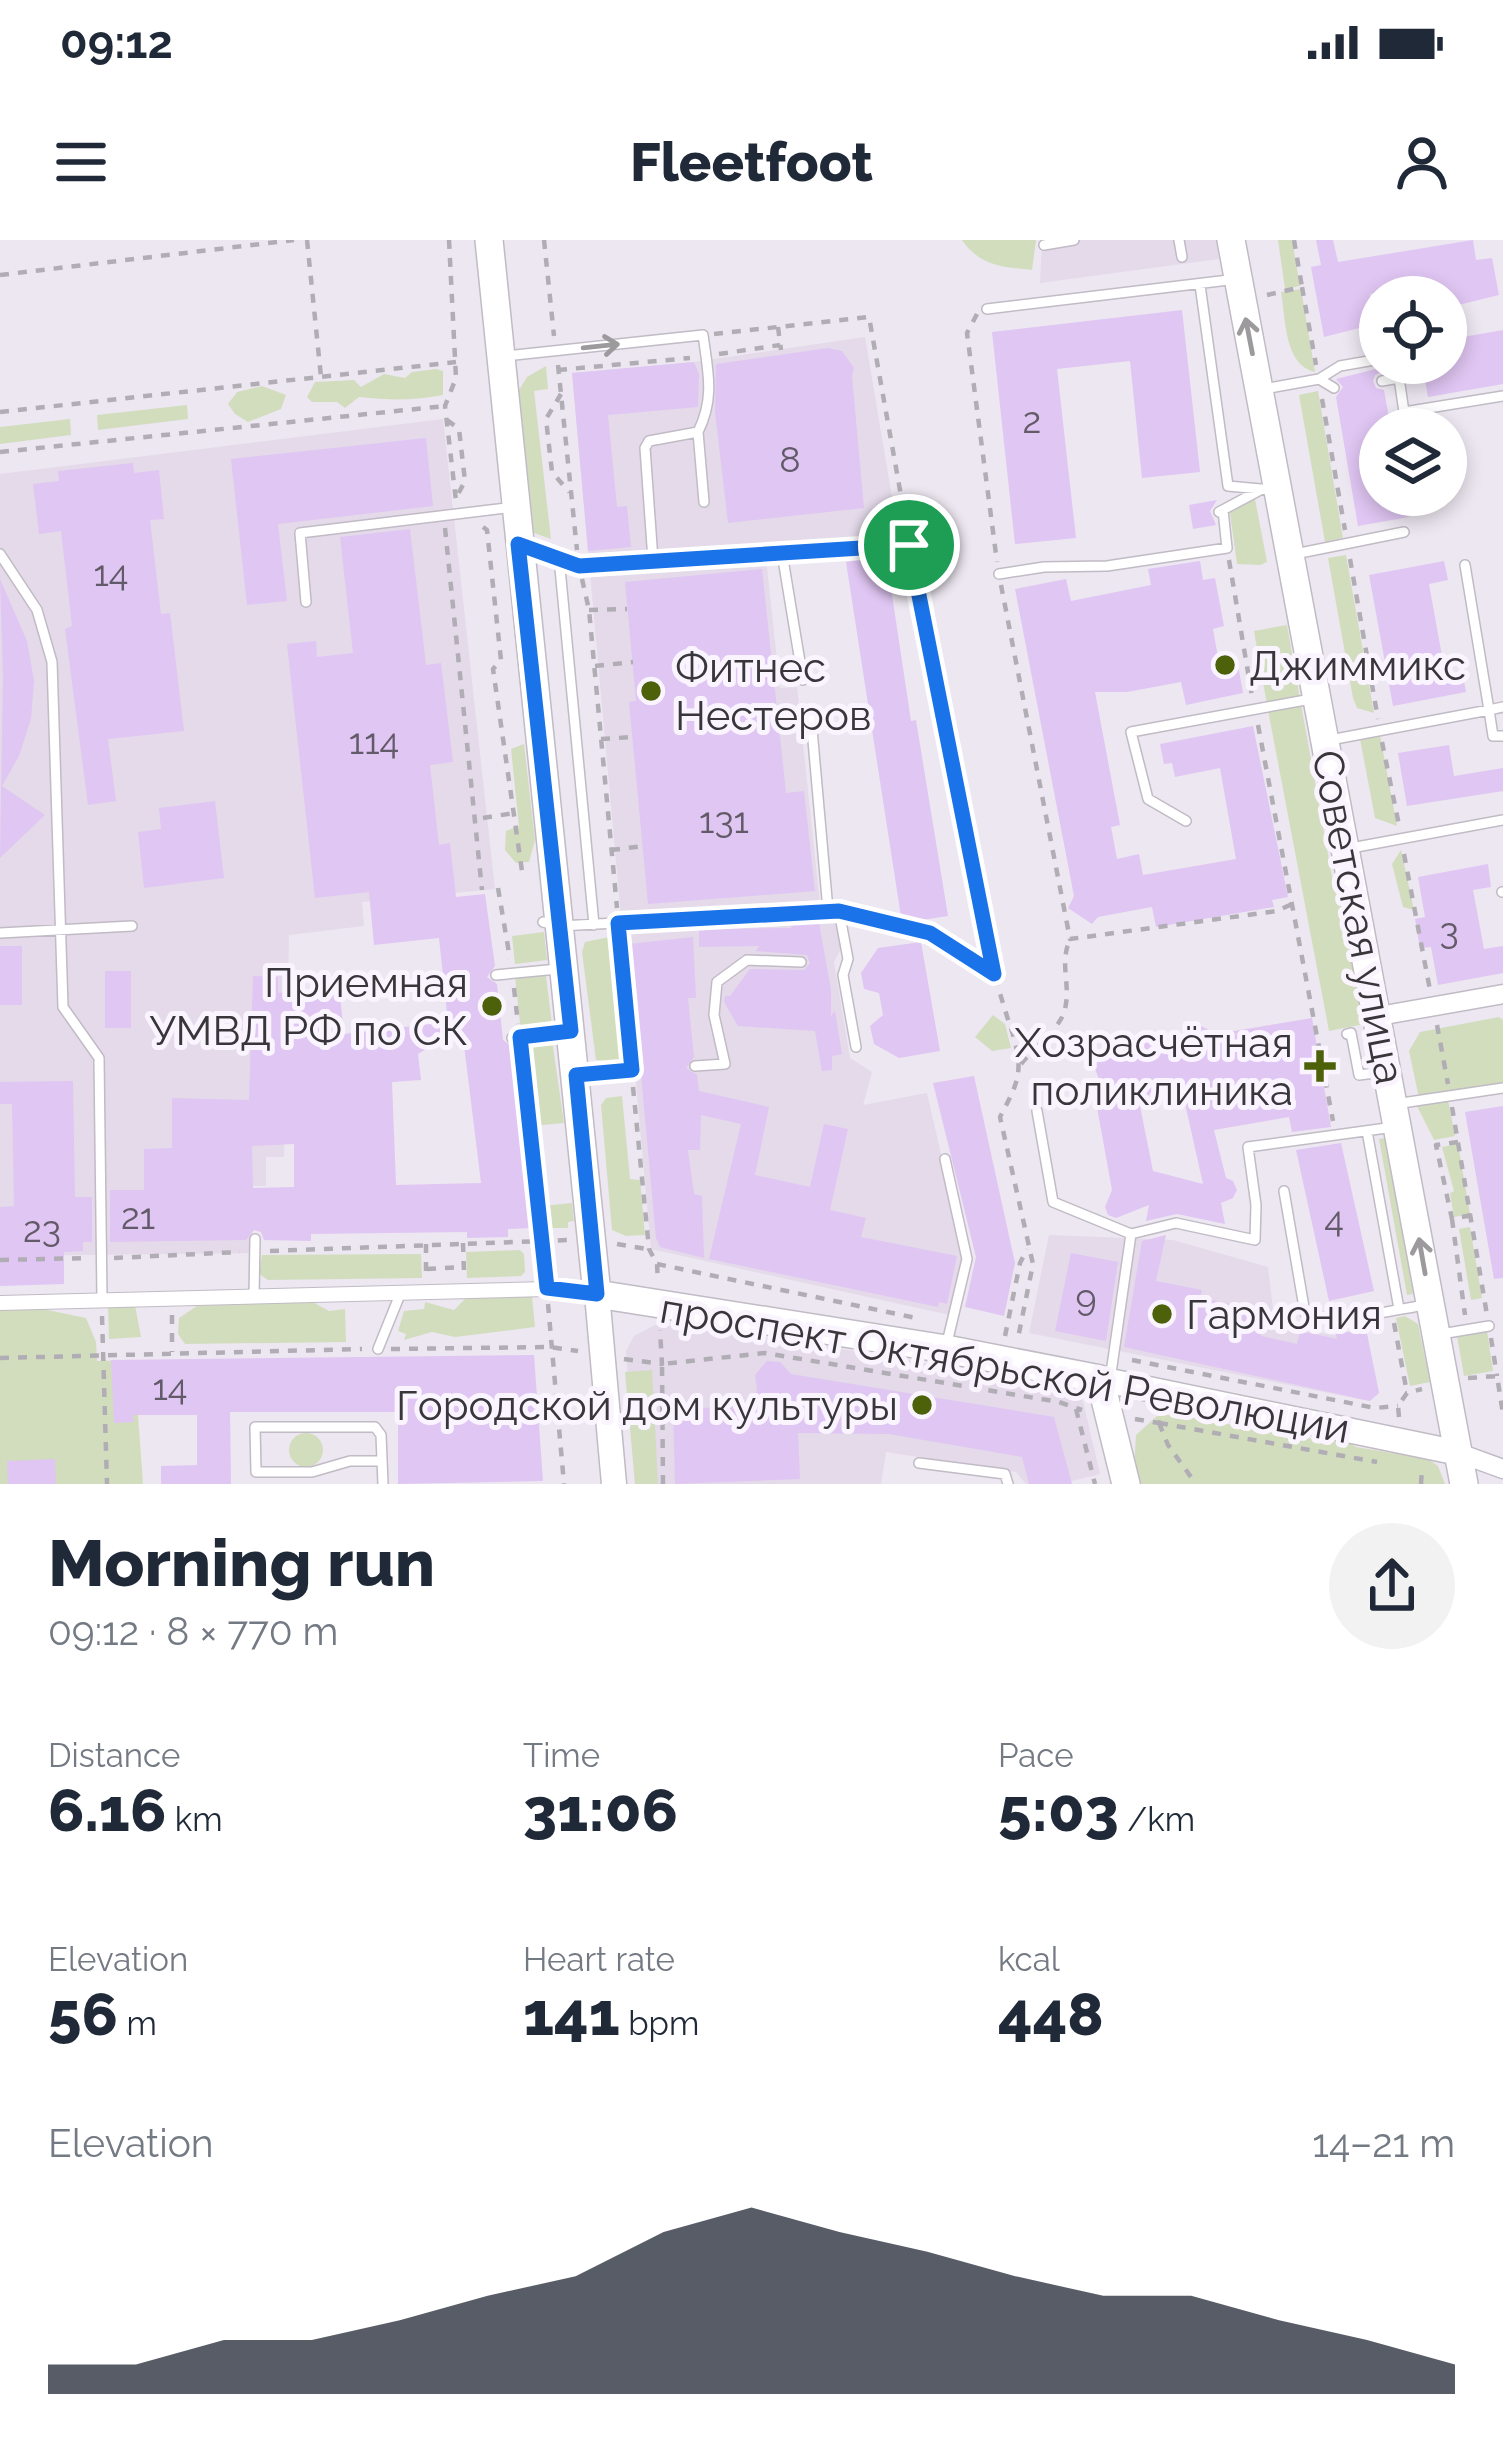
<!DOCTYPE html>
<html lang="en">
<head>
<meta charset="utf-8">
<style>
  body { margin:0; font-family:Raleway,sans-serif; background:#f2f2f3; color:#1f2937; height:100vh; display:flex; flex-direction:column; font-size:45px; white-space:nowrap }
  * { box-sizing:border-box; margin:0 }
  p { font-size:39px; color:#747a83 }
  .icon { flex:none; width:66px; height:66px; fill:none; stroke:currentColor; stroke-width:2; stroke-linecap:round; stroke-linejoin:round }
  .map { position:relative; height:1244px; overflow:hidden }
  .drawer { display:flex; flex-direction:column; background:#fff; flex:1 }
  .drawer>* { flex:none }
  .buttons { position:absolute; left:1359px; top:36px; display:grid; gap:24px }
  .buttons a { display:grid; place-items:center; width:108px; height:108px; border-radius:50%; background:#fff; box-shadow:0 6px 18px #0003; font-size:60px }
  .pin { position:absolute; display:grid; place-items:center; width:102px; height:102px; color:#fff; margin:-51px; border:6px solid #fff; border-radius:50%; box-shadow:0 3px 12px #0007 }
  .round { display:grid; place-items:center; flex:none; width:126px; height:126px; border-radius:63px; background:#f2f2f3 }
  .summary { display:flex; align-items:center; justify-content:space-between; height:204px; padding:0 48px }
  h1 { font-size:66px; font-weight:800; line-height:90px }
  .stats { display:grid; grid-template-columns:repeat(3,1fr); gap:18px; height:204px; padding:12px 48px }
  .stats div { display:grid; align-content:center }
  .stats b { font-size:60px; font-weight:800 }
  .stats small { font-size:33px; font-weight:400 }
  .stats p { font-size:33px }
  .chart { height:336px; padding:24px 48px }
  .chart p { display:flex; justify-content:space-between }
  .chart svg { width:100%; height:216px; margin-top:12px; fill:#111827; opacity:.7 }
  .status { display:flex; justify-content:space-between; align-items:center; height:84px; padding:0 60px; background:#fff; direction:ltr }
  .status svg { height:33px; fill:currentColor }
  header { display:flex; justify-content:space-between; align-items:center; height:156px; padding:0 48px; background:#fff; font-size:54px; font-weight:800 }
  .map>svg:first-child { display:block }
</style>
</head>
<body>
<div class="status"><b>09:12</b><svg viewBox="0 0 49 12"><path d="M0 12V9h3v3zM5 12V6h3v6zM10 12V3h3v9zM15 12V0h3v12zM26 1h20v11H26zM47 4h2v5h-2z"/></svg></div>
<header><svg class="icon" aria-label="menu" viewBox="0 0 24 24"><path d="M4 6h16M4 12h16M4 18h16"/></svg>Fleetfoot<svg class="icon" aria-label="person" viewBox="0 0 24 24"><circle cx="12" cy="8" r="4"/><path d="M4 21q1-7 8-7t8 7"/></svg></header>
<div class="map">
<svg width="1503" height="1244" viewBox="0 0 1503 1244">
  <rect width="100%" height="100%" fill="#ede7f1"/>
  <path fill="#e4daea" d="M1042,0H1216L1219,19L1040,43Z
    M865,97L898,293L765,309L780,448L797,447L821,674L835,675L842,707L834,722L850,818L872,832L863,865L927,853L965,1019L954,1076L651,1009L572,133L694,122Z
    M443,179L495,649L362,662L364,686L289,695L284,917H266V946H253L252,1013L0,1016V234Z
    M1049,995L1173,1000L1268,1027L1275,1086L1334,1095L1366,1089L1379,1153L1369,1161L1029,1093Z
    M655,1085L733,1091L1074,1148L1083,1161L1100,1234L1060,1244H1026L1016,1232L886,1212L881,1244H635L626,1111L634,1096Z"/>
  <path fill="#d2ddbe" d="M962,0H1036L1032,30C1002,27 980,26 962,0Z
    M1278,0H1292L1300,46L1285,49Z
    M1301,49L1315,132C1284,125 1286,80 1281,52Z
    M546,126L548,149L534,151L551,299L534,293L519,150L527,137Z
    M436,129L443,131V155C412,161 389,160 359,157L345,168L337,162H312L307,157L315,142L354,140L361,147L384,134L405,138L412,132Z
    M262,146L286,155L281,169L248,182L235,174L228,164L237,152Z
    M1318,151L1343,298L1325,302L1299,155Z
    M187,165L188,179L98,190L97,175Z
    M70,179L71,195L0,204V187Z
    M1255,259L1267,322L1260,325L1237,324L1230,273Z
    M1346,315L1374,473L1357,468L1353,458L1328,318Z
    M1287,385L1300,459L1267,465L1254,391Z
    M1301,464L1333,642L1346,640L1375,782L1329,791L1268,470Z
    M1380,495L1397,586L1375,578L1360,499Z
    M524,504L535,600L529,622L516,623L505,610L506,591L519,586L511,509Z
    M1401,610L1414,670L1403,667L1392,624Z
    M544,692L547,720L515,724L512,696Z
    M614,696L626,823L596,820L582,712L585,702Z
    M543,734L546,736L552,785L521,792L515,737Z
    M993,775L1005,784L1011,808L992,811L975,797Z
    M1499,777L1503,780V844L1419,858L1409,811L1420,792Z
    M552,800L564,883L532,886L523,808L526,803Z
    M622,856L630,939L640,940L645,995L626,996L612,990L601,865L606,858Z
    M1448,860L1455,896L1434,900L1416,864Z
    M1390,897L1418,1053L1407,1055L1379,899Z
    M1458,904L1470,974L1454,977L1450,953L1454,951L1442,907Z
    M572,963L574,981L568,982V988H542L543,966Z
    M1470,987L1482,1058L1471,1060L1459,989Z
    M520,1010L524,1014L525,1032L521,1036L467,1038L466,1012Z
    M421,1014L422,1038L268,1040L259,1034L262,1015Z
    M532,1056L535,1087L455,1097L432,1092L404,1100L406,1094L398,1091L404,1071L424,1069L425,1062L454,1070L467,1057Z
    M0,1060L86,1078L96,1102L97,1121L134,1120L143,1244H0Z
    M311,1061L329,1071L345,1069L346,1102L185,1104L178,1094L179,1078L197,1066Z
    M108,1065H135L141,1097L109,1099Z
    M1405,1076L1418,1084L1430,1142L1410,1146L1396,1078Z
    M1487,1091L1493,1131L1464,1136L1457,1096Z
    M652,1130L658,1244H635L625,1132Z
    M1172,1174L1306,1198L1344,1200L1356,1207L1428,1219L1438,1226L1445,1244H1140L1134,1227L1136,1195L1157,1176Z
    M289 1210a17 17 0 1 1 34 0a17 17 0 1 1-34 0Z"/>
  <path fill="#e0c6f3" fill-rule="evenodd" d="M1316,0H1333L1338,22L1473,0L1476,20L1492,18L1499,55L1446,68V57H1440L1438,43L1370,54L1375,84L1324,97L1311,27L1321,25Z
    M1182,70L1200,232L1142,238L1130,121L1057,129L1076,298L1015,304L992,92Z
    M1503,90V144L1428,157L1422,123H1446V100Z
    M828,108L842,111L854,128L852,136L864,268L728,283L715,172L716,124Z
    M694,122L699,134L698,167L608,175L617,267L627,266L631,307L588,311L572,133Z
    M1384,127V131L1375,135L1373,141L1376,148L1384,150L1391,189H1380V255H1405L1409,277L1358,286L1336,157L1343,147L1336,139Z
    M426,198L433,266L278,284L287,361L247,365L231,219Z
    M133,223L134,233L159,230L164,279L150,280L161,374L170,373L184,491L108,499L116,561L88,565L65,389L72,386L61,291L39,294L33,244L59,241L58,231Z
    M1217,260L1210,271L1216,285L1193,289L1189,265Z
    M410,289L426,425L441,423L453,522L430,525L439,605L450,603L456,657L485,654L495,726L487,737L497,744L503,800L513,807L526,918H531L533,988L508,989V997L467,998V992L311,994V1001L264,1000L261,992L254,990L246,1000L110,1002V950H144V909L172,908V858L249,860L253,736L278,737V753L339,746L344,794L448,782L439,698L374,705L369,652L315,658L287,404L316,401L317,417L353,413L340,297ZM463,797L481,943L396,945L392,842L421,840L418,814L441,800ZM294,904V947L253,948L252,906Z
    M886,315L911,481L916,480L948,676L902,683L846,322Z
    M1200,321L1203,340L1215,338L1224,386L1213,389L1219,423L1238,425L1243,453L1186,465L1181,442L1127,452H1095L1120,585L1111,587L1117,619L1139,614L1143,635L1236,619L1220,528L1175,537L1172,523L1164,524L1160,504L1253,486L1288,657L1272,660L1274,667L1156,687L1152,667L1098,677L1092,684L1068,668L1074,656L1015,349L1066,339L1071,361L1151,345L1148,329Z
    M1444,321L1448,340L1429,344L1446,438L1463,435L1466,452L1393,466L1369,335Z
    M762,329L786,553L804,551L815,651L648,664L629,462L636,461L625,342Z
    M0,339L27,401L34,441L31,479L19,516L2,546L45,575L0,618L3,437Z
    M1449,505L1454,536L1503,528V551L1407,566L1398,513Z
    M215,561L224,638L144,648L138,592L161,589L159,568Z
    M1488,624L1491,647L1473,650L1484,709L1503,706V733L1438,745L1431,707L1420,708L1415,679L1425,677L1418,637Z
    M819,683L831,750V776L835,771L842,814L832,816V830L822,831L815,791L738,786L724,762L725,756H730L750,729L804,730L810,723L807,715L756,711L759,706L699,707V689L791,688L792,684Z
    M693,697L696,758H688L694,817L686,828L697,835L699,851L769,867L755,935L810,947L824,884L848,889L830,970L866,978L861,997L957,1016L947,1064L939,1062L938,1067L709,1019L741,884L701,875L700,910H688L694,954L702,956L704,1018L660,1007L656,998L629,704Z
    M921,702L940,811L899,818L874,804L870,786L883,775L879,753L864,749L861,733L878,708Z
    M0,706H22V765H0Z
    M105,731H131V788H105Z
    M1312,778L1331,887L1292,892L1289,877L1214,890L1226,938L1233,941L1237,950L1233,958L1221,963L1225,984L1177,974L1146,981L1149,965L1116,978L1108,975L1105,967L1112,950L1094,851L1100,842L1094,826L1097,818L1105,815L1117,820L1129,804L1188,795L1199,785L1207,789L1210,795ZM1180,841L1203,944L1153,931L1140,866L1156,846Z
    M974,836L1015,1023L1004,1076L965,1067L976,1017L933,843Z
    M73,841L75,957H92V1002H83V1011L64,1012V1044L0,1046V967L14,966L12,864H0V842Z
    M1503,866V1038L1494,1039L1465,872Z
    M1341,903L1374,1051L1329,1061L1296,910Z
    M1166,995L1156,1041L1202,1050L1200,1058L1274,1073L1247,1079L1264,1083L1261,1096L1297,1104L1300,1091L1337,1099L1336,1094L1366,1089L1379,1153L1370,1161L1124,1107L1142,1001Z
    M1071,1013L1118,1022L1106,1101L1055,1091Z
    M534,1115L543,1241L398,1244V1172H230L231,1244H161V1226L197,1225V1175H133L134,1182L114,1183L111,1120Z
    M767,1121L780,1122L791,1134L1054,1177L1072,1244H1029L1022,1217L889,1194L798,1193L800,1239L675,1244L673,1169L752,1166L757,1150L755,1135Z
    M55,1219L56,1244H8L7,1221Z"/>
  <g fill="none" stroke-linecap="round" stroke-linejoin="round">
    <g stroke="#c1bbc5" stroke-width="12">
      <path id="service" d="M1179,0L1182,17
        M1044,5L1074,0
        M1200,45L1228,246L1272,250
        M987,69L1237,39
        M505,116L703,95C708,132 715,158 698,192L649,201L645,208L653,320
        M1319,139L1340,126L1380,119
        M1382,141L1399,138L1404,172L1503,156
        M1264,149L1319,139L1334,148
        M698,192L704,262
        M1219,272L1262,249
        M523,305L579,326L789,312
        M782,313L803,440
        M0,314L37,370L52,422L63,767L99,818L102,1059
        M1295,314L1404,292
        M559,318L594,685
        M999,334L1044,327L1107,326L1227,308L1223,270
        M306,362L300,293L514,267
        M1503,467L1489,470L1493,496H1503
        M811,478L828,670
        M1330,500L1489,470L1465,325
        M1186,581L1148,559L1131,492L1311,459
        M1351,608L1503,580
        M1502,652H1503
        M543,682L560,686L839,671L848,719L843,735L856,807
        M0,693L132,686
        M496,735L558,729
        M1347,794L1351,793L1359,835L1383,832
        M512,798L566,791
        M695,826L725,824L714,775L717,742L747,720L801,722
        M581,835L632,830
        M1395,864L1503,848
        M1037,871L1053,962L1131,994L1110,1140
        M1367,891L1399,1069
        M945,919L967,1019L946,1107
        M1284,951L1305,1073C1334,1085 1393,1070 1425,1065
        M1131,994L1176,983L1255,1000L1256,965L1248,907L1394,887
        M254,1056L255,999
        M1441,1094L1489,1086
        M378,1109L401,1052
        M382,1221H350L312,1232H256L255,1187H375L381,1195L383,1244
        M919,1223L1005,1234L1008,1244"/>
    </g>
    <g stroke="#c1bbc5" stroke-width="16">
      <path id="pedestrian" d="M0,1063L547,1049L597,1054"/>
    </g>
    <g stroke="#c1bbc5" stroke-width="21">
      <path id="minor" d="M1379,776L1503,754
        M1459,1213L1503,1229"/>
    </g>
    <g stroke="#c1bbc5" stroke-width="27">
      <path id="tertiary" d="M597,1054L614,1244
        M1100,1139L1459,1213"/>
    </g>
    <g stroke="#c1bbc5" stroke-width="30">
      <path id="secondary" d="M489,0L597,1054L946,1109L1100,1139L1126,1244
        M1231,0L1464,1244"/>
    </g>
    <path stroke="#b1adb5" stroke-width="4.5" stroke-dasharray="9 9" stroke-linecap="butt" d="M307,0L321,137
      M449,0L456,138L445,166L456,261
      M544,0L554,96
      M1294,0L1302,47
      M0,35L294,0
      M1267,55L1302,47L1316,125
      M977,74L967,93L997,322
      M778,87L781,110
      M714,94L869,77L943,490L994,734L1010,786
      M719,114L780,105
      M558,125L577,310
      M558,130L690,118
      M561,154L546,179L552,232L569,252
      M1322,159L1345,290
      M0,172L456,122
      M447,180L459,189L465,241L457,256
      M0,212L445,166
      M483,287L487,290L501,420L493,429L523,638
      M445,288L482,650
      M801,311L909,305
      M1350,319L1378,479
      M1229,320L1252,456
      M582,339L589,370L617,668
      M1001,345L1070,699L1277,671L1294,663
      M589,370L627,369
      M595,426L633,422
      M1258,485L1333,881
      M601,499L633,497
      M1382,502L1399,585
      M483,578L514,573
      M611,610L644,606
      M1404,614L1430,750
      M498,648L510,719
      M856,675L930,693L993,733
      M619,697L631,817
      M514,748L518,784
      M1437,785L1448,844
      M1011,788C1024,831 1020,839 1000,877L1033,1024L1018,1098
      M522,814L546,1035
      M1021,824C1034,808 1061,788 1065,769C1071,744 1059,724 1070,699
      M633,847L649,1009L657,1024L658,1042
      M1452,867L1487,1075
      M1458,902L1436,905L1452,979L1472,975
      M1452,979L1465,1075
      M463,1003L464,1033
      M426,1004V1034
      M617,1004L647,1009
      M270,1011L570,1000
      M114,1018L240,1012
      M0,1020L90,1018
      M657,1024L921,1079
      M427,1029L463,1027
      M548,1064L564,1244
      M172,1075V1112
      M102,1076L107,1244
      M1394,1083L1407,1153
      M1005,1096L1020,1023L1027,1009
      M1491,1098L1497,1136
      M391,1109L549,1107L578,1111
      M0,1118L362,1109
      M624,1119L662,1124L660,1090
      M1132,1120L1375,1168L1398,1166
      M1468,1138L1497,1136L1503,1174
      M1076,1169L1095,1244
      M1399,1177L1398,1166L1407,1153L1422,1149
      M1135,1179L1159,1183L1156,1172
      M1159,1183L1377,1222
      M1159,1183L1168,1205L1196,1244
      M663,1244L662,1124L765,1113L1059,1162L1082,1170
      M1421,1244L1422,1228"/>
    <use href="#service" stroke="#fff" stroke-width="9"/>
    <use href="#pedestrian" stroke="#fff" stroke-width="14"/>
    <use href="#minor" stroke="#fff" stroke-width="18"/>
    <use href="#tertiary" stroke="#fff" stroke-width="24"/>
    <use href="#secondary" stroke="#fff" stroke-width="27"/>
  </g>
  <defs><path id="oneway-shaft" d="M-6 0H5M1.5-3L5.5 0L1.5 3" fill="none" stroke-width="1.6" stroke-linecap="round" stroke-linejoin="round" transform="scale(3)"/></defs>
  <g stroke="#9c9a9c">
    <use href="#oneway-shaft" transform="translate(1249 96) rotate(-101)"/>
    <use href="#oneway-shaft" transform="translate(601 106) rotate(-6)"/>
    <use href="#oneway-shaft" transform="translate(1422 1016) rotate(-100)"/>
  </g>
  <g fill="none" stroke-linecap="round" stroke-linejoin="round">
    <g stroke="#fff" stroke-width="24">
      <path id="route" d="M518,304L579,326L909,305L994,734L930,693L839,671L618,683L632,830L576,835L597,1054L547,1048L520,797L571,791Z"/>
    </g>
    <use href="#route" stroke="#1a73e8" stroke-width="15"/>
  </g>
  <g fill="#4c610a" stroke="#faf4ff" stroke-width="4.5">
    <circle cx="1225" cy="425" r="12"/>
    <circle cx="651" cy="451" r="12"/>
    <circle cx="492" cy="766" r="12"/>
    <path d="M1314 808h12v12h12v12h-12v12h-12v-12h-12v-12h12z"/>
    <circle cx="1162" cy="1074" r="12"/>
    <circle cx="922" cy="1165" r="12"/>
  </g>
  <g text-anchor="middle" stroke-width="10" stroke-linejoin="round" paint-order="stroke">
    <g font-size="36" fill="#625a68">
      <text x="1032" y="193">2</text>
      <text x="790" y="232">8</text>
      <text x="111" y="346">14</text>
      <text x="374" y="514">114</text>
      <text x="724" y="593">131</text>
      <text x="1449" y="704">3</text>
      <text x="138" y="989">21</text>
      <text x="1334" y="992">4</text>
      <text x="42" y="1002">23</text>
      <text x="1086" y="1070">9</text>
      <text x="170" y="1160">14</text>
    </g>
    <g font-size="42" fill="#38363a" stroke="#faf4ff" text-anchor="start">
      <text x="1249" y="440">Джиммикс</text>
      <text x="675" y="442">Фитнес<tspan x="675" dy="48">Нестеров</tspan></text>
      <text x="468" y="757" text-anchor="end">Приемная<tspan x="468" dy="48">УМВД РФ по СК</tspan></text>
      <text x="1293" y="817" text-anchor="end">Хозрасчётная<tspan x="1293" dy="48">поликлиника</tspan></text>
      <text x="1186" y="1089">Гармония</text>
      <text x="898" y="1180" text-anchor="end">Городской дом культуры</text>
    </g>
    <g font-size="42" fill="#38363a" stroke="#faf4ff">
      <text transform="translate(1359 677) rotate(79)" y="15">Советская улица</text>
      <text transform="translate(1005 1128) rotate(10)" y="15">проспект Октябрьской Революции</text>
    </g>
  </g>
</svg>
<div class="buttons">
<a><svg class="icon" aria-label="locate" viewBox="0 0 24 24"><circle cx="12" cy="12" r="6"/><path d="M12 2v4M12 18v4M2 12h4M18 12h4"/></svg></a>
<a><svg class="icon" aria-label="layers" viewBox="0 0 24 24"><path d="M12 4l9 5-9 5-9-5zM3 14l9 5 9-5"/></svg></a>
</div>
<div class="pin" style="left:909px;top:305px;background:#1e9e55"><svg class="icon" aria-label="arrive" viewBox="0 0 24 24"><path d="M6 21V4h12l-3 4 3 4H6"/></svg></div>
</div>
<section class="drawer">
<div class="summary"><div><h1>Morning run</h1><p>09:12 · 8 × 770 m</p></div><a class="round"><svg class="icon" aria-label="share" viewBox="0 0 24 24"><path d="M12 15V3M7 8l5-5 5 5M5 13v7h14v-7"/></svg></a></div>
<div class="stats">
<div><p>Distance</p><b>6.16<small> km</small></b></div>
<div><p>Time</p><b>31:06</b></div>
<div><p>Pace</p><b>5:03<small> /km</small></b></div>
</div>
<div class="stats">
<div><p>Elevation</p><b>56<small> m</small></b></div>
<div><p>Heart rate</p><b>141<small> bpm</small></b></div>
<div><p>kcal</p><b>448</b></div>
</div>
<div class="chart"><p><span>Elevation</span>14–21 m</p>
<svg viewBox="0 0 160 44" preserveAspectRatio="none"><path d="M0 44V38L10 38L20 33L30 33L40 29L50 24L60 20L70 11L80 6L90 11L100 15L110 20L120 24L130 24L140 29L150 33L160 38V44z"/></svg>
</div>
</section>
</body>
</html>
